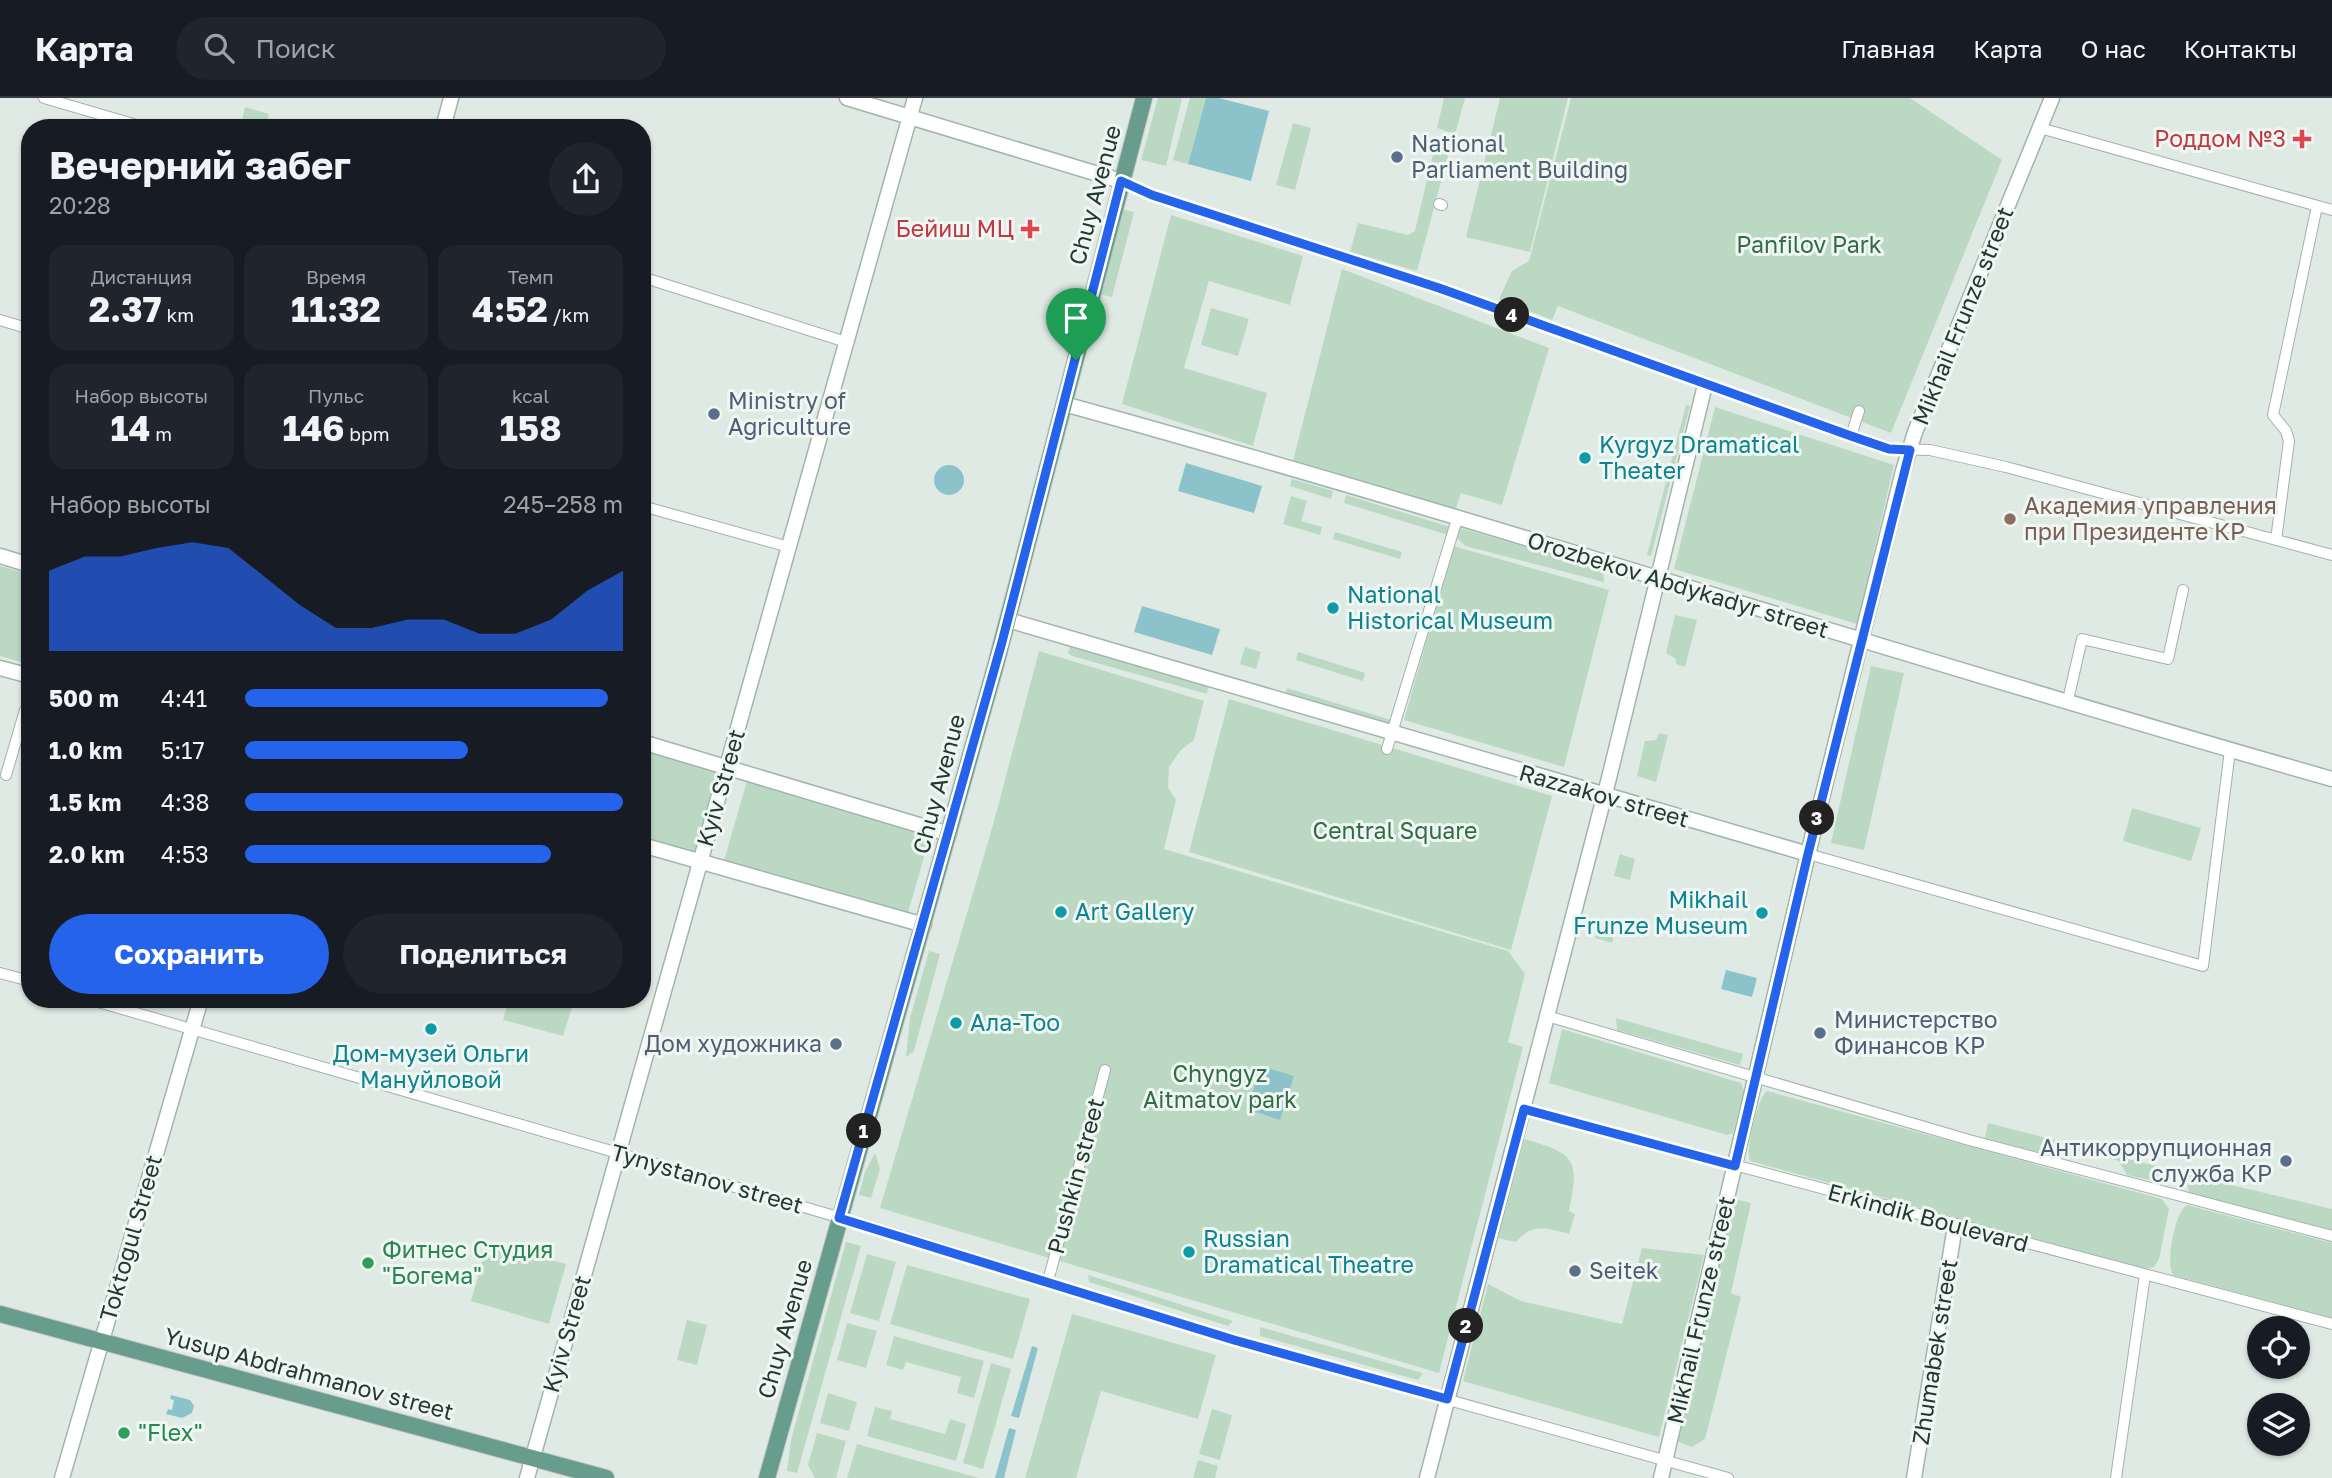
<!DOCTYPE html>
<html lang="ru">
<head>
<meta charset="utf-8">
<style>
  body { margin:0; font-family:"Golos Text",sans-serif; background:#20242c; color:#f1f3f6; height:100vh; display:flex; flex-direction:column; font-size:26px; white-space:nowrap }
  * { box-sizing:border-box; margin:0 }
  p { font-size:23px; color:#9ea1a6 }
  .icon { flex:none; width:38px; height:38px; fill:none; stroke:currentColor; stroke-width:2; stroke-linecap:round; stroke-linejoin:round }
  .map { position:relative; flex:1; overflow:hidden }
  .sheet { position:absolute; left:21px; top:21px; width:630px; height:889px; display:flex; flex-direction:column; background:#171b24; border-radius:28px; box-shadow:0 2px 5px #0004 }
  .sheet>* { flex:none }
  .buttons { position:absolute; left:2247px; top:1218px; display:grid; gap:14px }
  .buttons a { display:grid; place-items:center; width:63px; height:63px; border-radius:50%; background:#171b24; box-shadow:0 2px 5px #0004; font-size:35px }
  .pin { position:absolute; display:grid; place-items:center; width:60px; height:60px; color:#fff; margin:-72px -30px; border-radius:50% 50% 50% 0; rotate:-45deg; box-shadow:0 0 7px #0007 }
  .pin .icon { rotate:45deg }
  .km { position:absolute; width:35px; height:35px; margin:-18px; border-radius:50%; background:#222; color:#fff; font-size:19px; line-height:35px; text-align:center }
  .round { display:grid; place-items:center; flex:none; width:74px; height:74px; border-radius:37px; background:#20242c }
  .summary { display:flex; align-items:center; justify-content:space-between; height:119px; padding:0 28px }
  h1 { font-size:38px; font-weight:700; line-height:52px }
  .metrics { display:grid; grid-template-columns:repeat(3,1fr); gap:10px; height:119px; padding:7px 28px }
  .metrics div { display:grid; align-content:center; border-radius:18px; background:#20242c; text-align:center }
  .metrics b { font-size:35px; font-weight:700 }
  .metrics small { font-size:19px; font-weight:400 }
  .metrics p { font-size:19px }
  .chart { height:196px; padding:14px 28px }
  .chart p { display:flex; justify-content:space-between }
  .chart svg { width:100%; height:126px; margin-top:7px; fill:#2563eb; opacity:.7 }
  .action { display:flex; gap:14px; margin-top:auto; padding:14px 28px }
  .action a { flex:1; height:80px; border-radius:42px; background:#2563eb; color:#fff; font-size:28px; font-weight:700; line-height:80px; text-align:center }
  .action a+a { background:#20242c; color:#f1f3f6 }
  ul { padding:0 28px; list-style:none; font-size:23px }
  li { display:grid; grid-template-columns:112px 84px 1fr; align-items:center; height:52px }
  li i { height:18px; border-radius:9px; background:#2563eb }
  header { display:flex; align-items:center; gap:42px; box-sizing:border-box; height:98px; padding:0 35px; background:#171b24; border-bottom:2px solid #363941 }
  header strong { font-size:33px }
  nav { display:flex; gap:38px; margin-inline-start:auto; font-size:24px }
  .search { width:490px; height:63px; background:#20242c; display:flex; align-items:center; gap:18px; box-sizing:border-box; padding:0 24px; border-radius:38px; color:#9ea1a6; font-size:26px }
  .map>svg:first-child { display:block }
</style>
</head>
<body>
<header>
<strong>Карта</strong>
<div class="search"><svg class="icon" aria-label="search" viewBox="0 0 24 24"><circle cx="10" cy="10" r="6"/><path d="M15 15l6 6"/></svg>Поиск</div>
<nav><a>Главная</a><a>Карта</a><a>О нас</a><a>Контакты</a></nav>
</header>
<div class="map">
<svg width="2332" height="1380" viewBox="0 0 2332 1380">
  <rect width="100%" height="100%" fill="#e0eae5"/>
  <path fill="#bbd9c2" d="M1158,0H1182L1166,68L1141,62Z
    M1190,0H1206L1188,66L1173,62Z
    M1444,0H1465L1455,36L1437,30Z
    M1500,0H1568L1530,154L1466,139Z
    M1571,0H1910L2002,62L1891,335L1558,208L1552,222L1499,201L1512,173L1529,163Z
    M245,9L269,16L265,30L241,26Z
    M1293,25L1311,30L1295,92L1276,87Z
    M1437,39L1452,43L1417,173L1350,154L1358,125L1408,137L1415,133Z
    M1121,111L1134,114L1112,199L1099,196Z
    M1171,117L1303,158L1290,207L1209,183L1184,270L1267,295L1253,348L1122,306Z
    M1342,171L1549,250L1502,407L1461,395L1455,413L1293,363Z
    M1211,210L1249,221L1238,258L1201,247Z
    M1686,307L1690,308L1651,458L1647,457Z
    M1715,309L1894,367L1857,526L1674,471Z
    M1292,381L1333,393L1331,401L1290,388Z
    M1346,397L1450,429L1448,437L1344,405Z
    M1291,398L1307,403L1301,423L1322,429L1320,437L1283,426Z
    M1460,430L1603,471L1604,484L1465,448L1457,440Z
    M1335,434L1402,454L1400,461L1333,441Z
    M1453,448L1609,492L1564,669L1404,622Z
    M0,468L30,476V567L0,558Z
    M1675,517L1697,522L1685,569L1676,566V561L1666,555Z
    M1071,547L1209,586L1207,596L1072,558L1068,555Z
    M1245,549L1261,554L1256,571L1240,566Z
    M1039,553L1204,603L1194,642L1181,652L1169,669L1168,689L1176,702L1164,751L1508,853L1525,876L1508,944L1523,949L1439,1275L880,1110L993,727Z
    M1298,554L1365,575L1363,583L1296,562Z
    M1871,568L1904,575L1864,752L1831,745Z
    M1287,590L1391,622L1389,629L1285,597Z
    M1229,601L1552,698L1511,852L1189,754Z
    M1659,635L1668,637L1656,684L1637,678L1645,643L1656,642Z
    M642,652L722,675L698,759L642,743Z
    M747,683L931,735L907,818L723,766Z
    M2132,710L2201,730L2191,763L2123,743Z
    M1620,756L1635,761L1630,782L1614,778Z
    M1600,821L1617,826L1612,845L1595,840Z
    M929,853L940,856L914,953L906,959L910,920Z
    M509,901H557L573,906L563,938L503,922Z
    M1616,920L1743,956L1740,967L1617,932Z
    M1562,931L1741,985L1744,993L1733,1035L1727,1037L1549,985Z
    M1767,993L2162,1101L2169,1111L2159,1161L2154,1169L2145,1171L1750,1063C1745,1054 1758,998 1767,993Z
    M1988,1025L2171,1072L2168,1086L2127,1077L2119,1063L2048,1045L2038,1054L1985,1040Z
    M1524,1041C1575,1055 1580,1061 1569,1113L1575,1116L1569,1136C1547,1130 1532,1125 1516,1144L1498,1140Z
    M875,1055L880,1071L871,1100L859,1097L865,1074Z
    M2186,1076L2332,1111V1132L2189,1095Z
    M1735,1101L1751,1105L1731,1195L1741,1199L1705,1341L1692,1349L1677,1343Z
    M2187,1107L2332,1145V1220L2173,1177C2165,1166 2175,1113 2187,1107Z
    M488,1144L566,1166L549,1226L471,1203Z
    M846,1144L861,1148L797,1375L787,1373L791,1342Z
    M1642,1150L1704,1157L1659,1339L1463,1283L1488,1186L1521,1203L1622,1226Z
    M867,1156L896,1164L879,1223L850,1215Z
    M907,1167L1030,1201L1013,1261L890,1226Z
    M1088,1177L1233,1223L1228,1228L1089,1184Z
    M1072,1216L1216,1257L1198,1321L1101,1293L1076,1380H1025Z
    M687,1222L707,1227L697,1267L677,1262Z
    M847,1225L877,1233L866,1270L837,1262Z
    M1260,1229L1423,1275L1418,1282L1260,1238Z
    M894,1238L984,1263L974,1300L957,1295L961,1279L906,1264L903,1272L886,1267Z
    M991,1265L1011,1271L983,1371L963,1365Z
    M828,1295L857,1304L849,1333L820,1325Z
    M875,1309L892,1313L890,1321L945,1336L950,1321L966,1326L956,1363L867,1338Z
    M1212,1311L1232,1317L1220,1362L1199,1356Z
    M817,1335L846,1343L836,1380H815L808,1367Z
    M857,1346L979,1380H847Z
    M1198,1362L1218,1368L1215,1380H1193Z"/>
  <path fill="#8cc3cb" d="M1206,0H1219L1269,13L1251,83L1188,66Z
    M1186,365L1262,388L1254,415L1178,393Z
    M934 382a15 15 0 1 1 30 0a15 15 0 1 1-30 0Z
    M1142,508L1220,531L1212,557L1134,534Z
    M1726,872L1757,880L1752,899L1721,891Z
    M1261,968L1294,978L1280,1022L1247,1011Z
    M1032,1248L1038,1250L1019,1320L1011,1318Z
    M171,1297L190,1302L194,1308L192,1315L182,1320L166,1316L168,1311L172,1312L174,1302L170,1301Z
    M1009,1330L1016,1332L1004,1380H995Z"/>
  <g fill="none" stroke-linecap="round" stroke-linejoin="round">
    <g stroke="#a3b1ac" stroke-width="12">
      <path id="street" d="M44,0L147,30
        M2040,30L2332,112
        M1121,83L1158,99L1439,190L1889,351L1930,352L2006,369L2332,457
        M1439,106L1442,107
        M642,179L846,244
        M0,222L30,231
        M1851,338L1859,313
        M642,408L789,449
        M2276,442L2289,343L2286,333L2273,317L2317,108
        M2068,602L2082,541L2168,561L2183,492
        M1387,651L1457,421
        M6,677L25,612L30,607
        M1808,756L2203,868L2230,652
        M0,875L30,883
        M88,901L869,1128L1234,1242L1728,1380
        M1547,918L1969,1042L2332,1138
        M1524,1011L2332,1226
        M1048,1183L1105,972
        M2116,1380L2145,1177"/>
    </g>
    <g stroke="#a0b5ad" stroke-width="17">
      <path id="secondary" d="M847,0L1121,83
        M443,30L451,0
        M1064,306C1489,423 1908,561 2332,681
        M0,458L30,467
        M1008,522L1808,756
        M0,570L30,578
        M642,644L949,736
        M642,747L924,827
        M62,1380L201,901
        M527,1380L915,0
        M1427,1380L1609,680L1705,287
        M1661,1380L1808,756L1903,373L1915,334L2052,0
        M1914,1380L1955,1128"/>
    </g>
    <g stroke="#bdc4c2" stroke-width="18">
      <path id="primary" d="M0,1216L606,1380
        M767,1380L996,566L1144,0"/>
    </g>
    <use href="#street" stroke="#fff" stroke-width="10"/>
    <use href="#secondary" stroke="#fff" stroke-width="14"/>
    <use href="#primary" stroke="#689c8d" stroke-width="16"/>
  </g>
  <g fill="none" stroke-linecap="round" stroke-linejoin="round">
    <g stroke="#fff" stroke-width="14">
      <path id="route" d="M1121,83L1152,97L1439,190L1851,338L1889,351L1910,352L1808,756L1735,1068L1524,1011L1447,1301L1234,1242L839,1120L1002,544Z"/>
    </g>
    <use href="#route" stroke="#2563eb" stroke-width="9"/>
  </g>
  <g fill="#e0444e" stroke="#f0f7f3" stroke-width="2.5">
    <path d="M2298.5 30.5h7v7h7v7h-7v7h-7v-7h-7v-7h7z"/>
    <path d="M1026.5 120.5h7v7h7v7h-7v7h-7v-7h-7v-7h7z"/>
  </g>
  <g fill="#5c6f8a" stroke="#f0f7f3" stroke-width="2.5">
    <circle cx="1397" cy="59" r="7"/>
    <circle cx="714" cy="316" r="7"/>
    <circle cx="1820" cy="935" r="7"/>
    <circle cx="836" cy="946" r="7"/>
    <circle cx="2286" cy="1063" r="7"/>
    <circle cx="1575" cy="1173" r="7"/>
  </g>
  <g fill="#0f9aa8" stroke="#f0f7f3" stroke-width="2.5">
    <circle cx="1585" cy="360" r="7"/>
    <circle cx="1333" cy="510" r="7"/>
    <circle cx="1061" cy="814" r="7"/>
    <circle cx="1762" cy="815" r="7"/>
    <circle cx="956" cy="925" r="7"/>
    <circle cx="431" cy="931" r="7"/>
    <circle cx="1189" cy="1154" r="7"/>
  </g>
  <circle fill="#8d6e63" stroke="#f0f7f3" stroke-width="2.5" cx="2010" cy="421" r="7"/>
  <g fill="#2e9e5b" stroke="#f0f7f3" stroke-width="2.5">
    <circle cx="368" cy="1165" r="7"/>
    <circle cx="124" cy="1335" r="7"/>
  </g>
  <g text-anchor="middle" stroke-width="6" stroke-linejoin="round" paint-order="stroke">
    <g font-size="23" fill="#be3a42" stroke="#f0f7f3" text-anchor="end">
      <text x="2286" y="49">Роддом №3</text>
      <text x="1014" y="139">Бейиш МЦ</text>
    </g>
    <g font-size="23" fill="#4e5e75" stroke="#f0f7f3" text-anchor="start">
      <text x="1411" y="54">National<tspan x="1411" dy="26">Parliament Building</tspan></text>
      <text x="728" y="311">Ministry of<tspan x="728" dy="26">Agriculture</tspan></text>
      <text x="1834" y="930">Министерство<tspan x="1834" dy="26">Финансов КР</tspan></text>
      <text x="822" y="954" text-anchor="end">Дом художника</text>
      <text x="2272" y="1058" text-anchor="end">Антикоррупционная<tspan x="2272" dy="26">служба КР</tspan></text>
      <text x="1589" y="1181">Seitek</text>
    </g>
    <g font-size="23" fill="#223932" stroke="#f0f7f3">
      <text transform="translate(1095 97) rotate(-75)" y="8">Chuy Avenue</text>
      <text transform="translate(1963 218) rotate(-68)" y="8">Mikhail Frunze street</text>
      <text transform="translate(1678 487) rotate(17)" y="8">Orozbekov Abdykadyr street</text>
      <text transform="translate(939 686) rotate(-75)" y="8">Chuy Avenue</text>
      <text transform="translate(721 690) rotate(-74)" y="8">Kyiv Street</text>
      <text transform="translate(1604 698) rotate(16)" y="8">Razzakov street</text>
      <text transform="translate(1076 1078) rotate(-75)" y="8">Pushkin street</text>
      <text transform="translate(707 1081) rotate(16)" y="8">Tynystanov street</text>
      <text transform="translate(1928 1120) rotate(15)" y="8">Erkindik Boulevard</text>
      <text transform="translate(131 1140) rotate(-74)" y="8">Toktogul Street</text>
      <text transform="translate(1701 1212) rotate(-77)" y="8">Mikhail Frunze street</text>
      <text transform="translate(785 1231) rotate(-74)" y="8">Chuy Avenue</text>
      <text transform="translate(567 1236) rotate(-74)" y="8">Kyiv Street</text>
      <text transform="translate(1935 1254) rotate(-81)" y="8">Zhumabek street</text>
      <text transform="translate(309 1276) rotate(15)" y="8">Yusup Abdrahmanov street</text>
    </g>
    <g font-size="23" fill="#306c46" stroke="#f0f7f3">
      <text x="1809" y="155">Panfilov Park</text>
      <text x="1395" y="741">Central Square</text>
      <text x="1220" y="984">Chyngyz<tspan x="1220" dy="26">Aitmatov park</tspan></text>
    </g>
    <g font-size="23" fill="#0d838f" stroke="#f0f7f3" text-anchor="start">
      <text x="1599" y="355">Kyrgyz Dramatical<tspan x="1599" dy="26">Theater</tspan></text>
      <text x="1347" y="505">National<tspan x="1347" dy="26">Historical Museum</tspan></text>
      <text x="1748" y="810" text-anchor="end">Mikhail<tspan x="1748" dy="26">Frunze Museum</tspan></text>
      <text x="1075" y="822">Art Gallery</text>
      <text x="970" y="933">Ала-Тоо</text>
      <text x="431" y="964" text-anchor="middle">Дом-музей Ольги<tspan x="431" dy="26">Мануйловой</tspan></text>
      <text x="1203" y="1149">Russian<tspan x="1203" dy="26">Dramatical Theatre</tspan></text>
    </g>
    <g font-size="23" fill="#785e54" stroke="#f0f7f3" text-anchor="start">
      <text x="2024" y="416">Академия управления<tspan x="2024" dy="26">при Президенте КР</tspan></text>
    </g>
    <g font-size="23" fill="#27864d" stroke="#f0f7f3" text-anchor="start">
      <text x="382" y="1160">Фитнес Студия<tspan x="382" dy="26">"Богема"</tspan></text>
      <text x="138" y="1343">"Flex"</text>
    </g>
  </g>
</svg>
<div class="buttons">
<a><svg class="icon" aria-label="locate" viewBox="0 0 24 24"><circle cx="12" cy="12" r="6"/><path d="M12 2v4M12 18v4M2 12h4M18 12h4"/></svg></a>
<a><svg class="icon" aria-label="layers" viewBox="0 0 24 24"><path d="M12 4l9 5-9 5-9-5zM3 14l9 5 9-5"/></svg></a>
</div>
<div class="pin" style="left:1076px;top:262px;background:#1e9e55"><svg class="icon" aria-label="arrive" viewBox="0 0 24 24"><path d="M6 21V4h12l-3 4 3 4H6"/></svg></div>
<b class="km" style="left:864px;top:1033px">1</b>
<b class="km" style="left:1466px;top:1228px">2</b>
<b class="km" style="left:1817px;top:720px">3</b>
<b class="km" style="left:1512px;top:217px">4</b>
<section class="sheet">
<div class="summary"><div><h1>Вечерний забег</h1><p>20:28</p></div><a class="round"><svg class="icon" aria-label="share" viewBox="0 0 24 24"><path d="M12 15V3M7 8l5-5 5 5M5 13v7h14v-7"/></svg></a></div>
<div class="metrics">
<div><p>Дистанция</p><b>2.37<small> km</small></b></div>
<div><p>Время</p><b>11:32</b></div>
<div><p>Темп</p><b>4:52<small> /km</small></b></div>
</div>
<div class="metrics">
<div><p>Набор высоты</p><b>14<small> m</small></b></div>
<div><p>Пульс</p><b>146<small> bpm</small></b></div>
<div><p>kcal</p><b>158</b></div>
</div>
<div class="chart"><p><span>Набор высоты</span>245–258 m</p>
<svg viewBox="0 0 160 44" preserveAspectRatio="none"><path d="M0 44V16L10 11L20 11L30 8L40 6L50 8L60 18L70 28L80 36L90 36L100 33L110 33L120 38L130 38L140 33L150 23L160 16V44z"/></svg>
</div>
<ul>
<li><b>500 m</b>4:41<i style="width:96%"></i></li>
<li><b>1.0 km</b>5:17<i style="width:59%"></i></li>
<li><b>1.5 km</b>4:38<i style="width:100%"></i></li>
<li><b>2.0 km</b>4:53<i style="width:81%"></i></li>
</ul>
<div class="action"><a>Сохранить</a><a>Поделиться</a></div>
</section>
</div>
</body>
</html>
